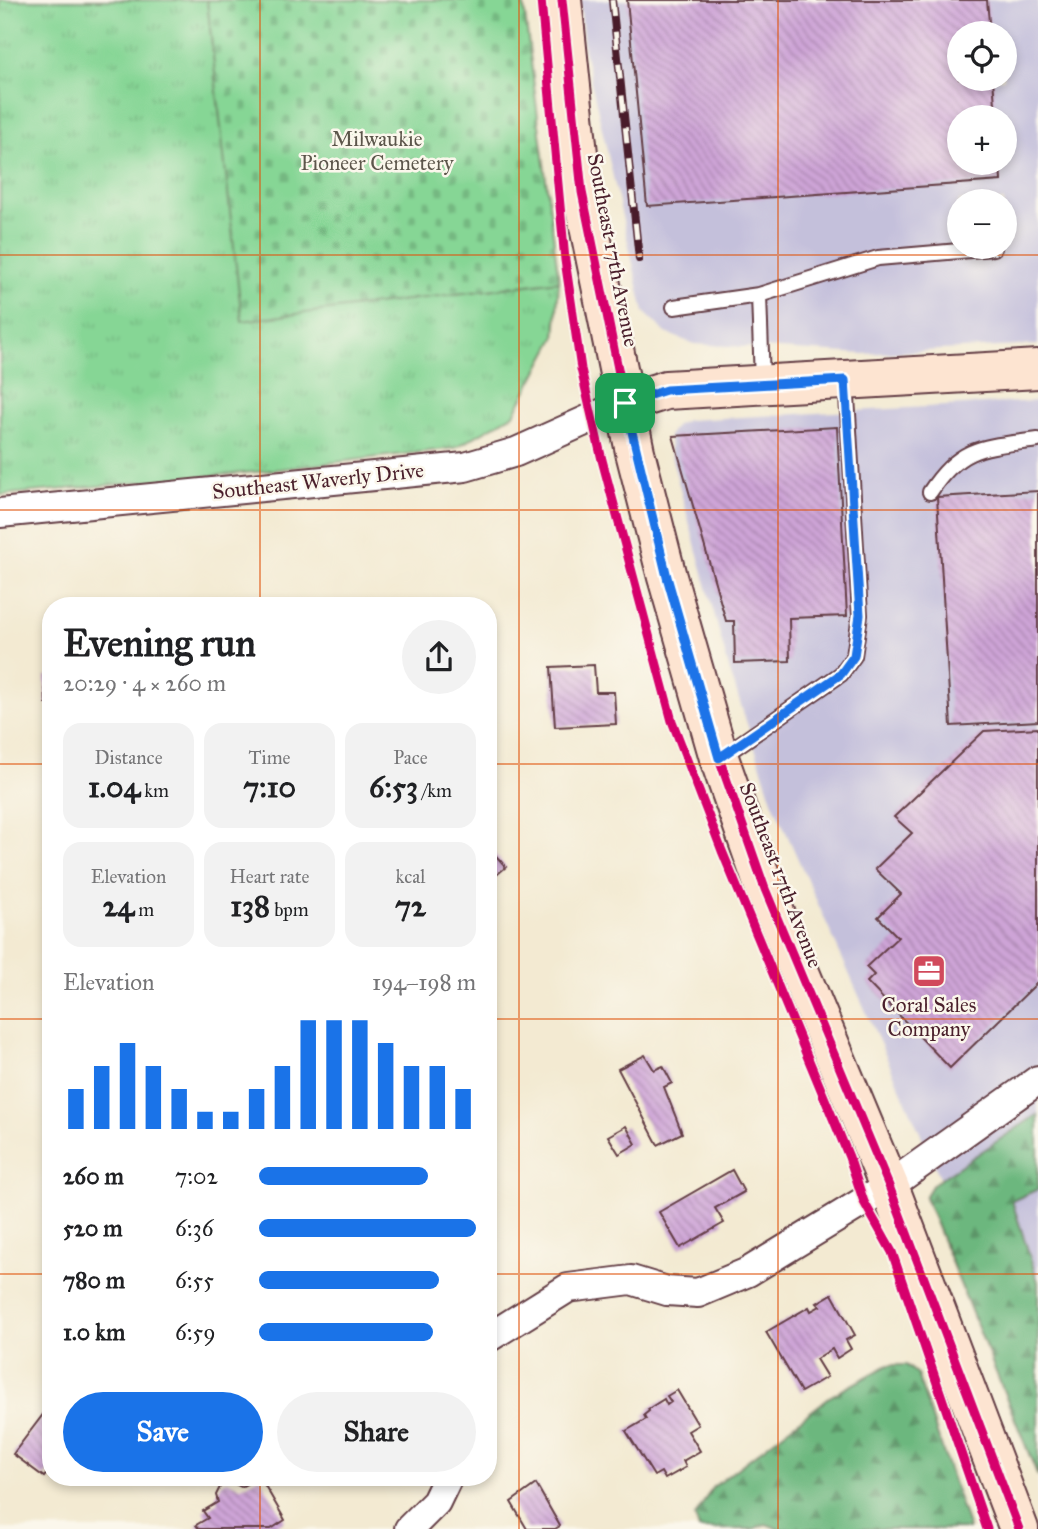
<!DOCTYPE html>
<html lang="en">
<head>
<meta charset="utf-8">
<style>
  body { margin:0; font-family:"IM FELL Great Primer",serif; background:#f2f2f2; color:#202124; height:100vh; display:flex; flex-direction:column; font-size:26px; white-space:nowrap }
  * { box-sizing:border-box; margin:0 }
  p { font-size:23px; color:#757577 }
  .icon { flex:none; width:38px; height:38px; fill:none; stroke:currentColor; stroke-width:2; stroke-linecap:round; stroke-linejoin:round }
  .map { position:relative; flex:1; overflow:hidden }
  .panel { position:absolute; left:42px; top:597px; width:455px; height:889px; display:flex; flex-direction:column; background:#fff; border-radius:28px; box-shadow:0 4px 10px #0003 }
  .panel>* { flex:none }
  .fabs { position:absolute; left:947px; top:21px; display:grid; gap:14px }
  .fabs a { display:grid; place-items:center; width:70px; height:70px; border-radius:50%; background:#fff; box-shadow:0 4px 10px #0003; font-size:35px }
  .pin { position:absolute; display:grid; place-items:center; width:60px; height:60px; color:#fff; margin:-30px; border-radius:14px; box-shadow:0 4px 10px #0006 }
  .round { display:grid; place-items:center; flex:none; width:74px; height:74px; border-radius:37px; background:#f2f2f2 }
  .overview { display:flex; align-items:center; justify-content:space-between; height:119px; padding:0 21px }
  h1 { font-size:38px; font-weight:800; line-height:52px }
  .stats { display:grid; grid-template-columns:repeat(3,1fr); gap:10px; height:119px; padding:7px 21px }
  .stats div { display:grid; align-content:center; border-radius:18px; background:#f2f2f2; text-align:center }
  .stats b { font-size:30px; font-weight:800 }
  .stats small { font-size:19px; font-weight:400 }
  .stats p { font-size:19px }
  .chart { height:196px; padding:14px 21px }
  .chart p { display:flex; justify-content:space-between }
  .chart svg { width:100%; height:126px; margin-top:7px; stroke:#1a73e8; stroke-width:6 }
  .action { display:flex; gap:14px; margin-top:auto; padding:14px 21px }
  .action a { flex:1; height:80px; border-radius:42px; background:#1a73e8; color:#fff; font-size:28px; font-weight:800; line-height:80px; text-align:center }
  .action a+a { background:#f2f2f2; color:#202124 }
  ul { padding:0 21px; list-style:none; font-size:23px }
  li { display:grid; grid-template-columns:112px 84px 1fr; align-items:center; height:52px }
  li i { height:18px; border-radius:9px; background:#1a73e8 }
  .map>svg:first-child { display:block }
</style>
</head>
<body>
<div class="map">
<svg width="1038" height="1529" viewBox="0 0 1038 1529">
  <defs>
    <pattern id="grass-tufts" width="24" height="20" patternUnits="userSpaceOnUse" patternTransform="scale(1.75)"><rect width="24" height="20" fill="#86d695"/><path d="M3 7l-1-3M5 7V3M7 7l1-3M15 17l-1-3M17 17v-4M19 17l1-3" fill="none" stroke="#75b781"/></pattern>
    <pattern id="forest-firs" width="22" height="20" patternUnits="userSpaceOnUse" patternTransform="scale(1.75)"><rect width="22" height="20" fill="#6cb77e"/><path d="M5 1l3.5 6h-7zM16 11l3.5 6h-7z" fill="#5b9467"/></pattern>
    <pattern id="cemetery-stones" width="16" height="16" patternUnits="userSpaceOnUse" patternTransform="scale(1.75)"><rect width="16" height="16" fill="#86d695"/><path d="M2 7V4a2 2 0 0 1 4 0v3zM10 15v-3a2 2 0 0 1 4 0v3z" fill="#75b781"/></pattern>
    <pattern id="building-back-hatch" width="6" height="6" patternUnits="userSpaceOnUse" patternTransform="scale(1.75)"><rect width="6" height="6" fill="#cea4d7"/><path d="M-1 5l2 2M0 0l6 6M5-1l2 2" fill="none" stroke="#a985af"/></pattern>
  </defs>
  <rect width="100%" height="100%" fill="#fbf7ec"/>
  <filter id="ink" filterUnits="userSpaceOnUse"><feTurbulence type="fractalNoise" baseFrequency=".0143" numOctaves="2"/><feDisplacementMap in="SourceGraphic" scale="14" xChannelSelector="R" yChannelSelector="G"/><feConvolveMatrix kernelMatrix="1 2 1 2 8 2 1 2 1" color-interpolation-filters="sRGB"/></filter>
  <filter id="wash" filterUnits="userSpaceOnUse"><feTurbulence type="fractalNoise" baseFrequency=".00686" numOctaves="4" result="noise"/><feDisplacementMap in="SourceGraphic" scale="28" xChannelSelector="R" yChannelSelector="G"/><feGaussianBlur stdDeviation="1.57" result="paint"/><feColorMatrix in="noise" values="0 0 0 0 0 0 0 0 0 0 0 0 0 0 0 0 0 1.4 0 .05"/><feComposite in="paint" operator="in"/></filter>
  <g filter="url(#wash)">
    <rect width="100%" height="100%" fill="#f3ead2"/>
    <path fill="#c4c0db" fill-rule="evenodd" d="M580,0H1038V345L864,354L694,344L666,333L644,312L584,50ZM959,33H1004V79H959ZM959,117H1004V163H959ZM959,201H1004V247H959Z
      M1038,401V1433L950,1200L773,803L730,672L670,452L669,435L676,425L687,420Z"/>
    <path fill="url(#grass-tufts)" stroke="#687a60" stroke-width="2" d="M0,0H207L243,320L559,281L555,338L514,414L455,448L255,472L0,495Z"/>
    <path fill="url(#forest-firs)" stroke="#5b6b54" stroke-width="2" d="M1038,1114V1189L1012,1201L1038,1282V1476L925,1197L933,1184Z
      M888,1365H906L917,1374L969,1529H779L766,1524L753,1529H699L695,1517L712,1488L831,1396Z"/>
    <path fill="url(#cemetery-stones)" stroke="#687a60" stroke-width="2" d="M207,0H523L559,281L242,321Z"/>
    <g id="blocks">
      <path fill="url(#building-back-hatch)" d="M627,0H987L990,33H959V79H993L996,117H959V163H1000L1001,181L647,206Z
        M837,427L847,616L789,618L790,661L735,663L734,621H726L673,436Z
        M1038,491V721L951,726L937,497Z
        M594,665L596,692H614L616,724L555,727L551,667Z
        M45,676H51V703H46Z
        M1038,728V982L950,1068L867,982L874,975L866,967L898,937L878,917L901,894L875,869L912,833L894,817L984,731Z
        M488,847L506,867L488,882Z
        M645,1055L654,1070L663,1066L672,1083L664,1087L682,1133L658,1145L618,1069Z
        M626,1126L636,1144L619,1154L608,1136Z
        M732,1170L744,1192L715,1208L724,1223L680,1248L659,1212Z
        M832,1294L855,1335L846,1340L851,1349L837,1358L832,1349L816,1359L827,1377L801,1392L766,1332L809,1307L811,1311L820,1306L817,1303Z
        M677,1390L698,1425L688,1431L700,1451L683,1461L686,1467L665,1479L661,1472L654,1476L626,1431L646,1419L644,1415L649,1411L648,1409L664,1399L667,1405L671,1402L667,1396Z
        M51,1404V1468L44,1477L13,1454Z
        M260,1477L285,1520L271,1529H199L196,1525L208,1518L203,1511L218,1502L216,1495L222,1483L229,1481L241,1487Z
        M536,1484L560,1526L555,1529H527L511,1502Z"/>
    </g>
  </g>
  <g filter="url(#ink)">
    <use href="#blocks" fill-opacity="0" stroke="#633d44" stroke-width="2"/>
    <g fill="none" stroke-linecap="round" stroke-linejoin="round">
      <g stroke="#633d44" stroke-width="18">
        <path id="lane" d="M759,295L762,382
          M674,307L759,295L878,258L994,248
          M930,492C961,444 986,447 1038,440
          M721,757L841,674L854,656L860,615L846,380"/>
      </g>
      <g stroke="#633d44" stroke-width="32">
        <path id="street" d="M0,513L465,467L516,452L625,403
          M488,1338L568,1288L631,1280L667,1291L698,1293L748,1272L889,1186L1038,1080
          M409,1529L436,1502L448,1477"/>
      </g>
      <g stroke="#633d44" stroke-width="42">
        <path id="secondary" d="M562,0L582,192L635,452L667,577L719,758L765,889L889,1186L1019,1529
          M625,403L666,390L1038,369"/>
      </g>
      <use href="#lane" stroke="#fff" stroke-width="14"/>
      <use href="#street" stroke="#fff" stroke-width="28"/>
      <use href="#secondary" stroke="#fde4d1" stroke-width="38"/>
      <g stroke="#4a1f2b" stroke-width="8">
        <path id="rail" d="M612,0L639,259"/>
      </g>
      <use href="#rail" stroke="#fbf7ec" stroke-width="5" stroke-dasharray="16" stroke-linecap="butt"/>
      <g stroke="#fbf7ec" stroke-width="13">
        <path id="cycleway" d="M541,0L565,260L581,369L602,460L672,721L722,851L849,1157L864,1202L892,1252L987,1529
          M562,0L582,192L635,452L667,577L719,758L765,889L889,1186L1019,1529"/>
      </g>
      <use href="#cycleway" stroke="#d6006c" stroke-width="9"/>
    </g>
  </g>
  <g fill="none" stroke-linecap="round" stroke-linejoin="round" filter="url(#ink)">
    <g stroke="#fff" stroke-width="14">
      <path id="route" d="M845,380L860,615L854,656L841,674L719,758L667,577L625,403L666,390Z"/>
    </g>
    <use href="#route" stroke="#1a73e8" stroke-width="9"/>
  </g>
  <path fill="none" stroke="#e0560e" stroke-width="2" stroke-opacity="0.55" d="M260,0V606M519,0V1529M778,0V1529M0,255H1038M0,510H1038M0,764H51M488,764H1038M0,1019H51M488,1019H1038M0,1274H51M488,1274H1038M260,1477V1529"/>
  <defs>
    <g id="office-square" transform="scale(1.75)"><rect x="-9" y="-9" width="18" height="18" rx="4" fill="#d1495b" stroke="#fbf7ec"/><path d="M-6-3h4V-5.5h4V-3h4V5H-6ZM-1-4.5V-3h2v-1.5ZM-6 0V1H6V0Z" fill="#fff"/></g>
  </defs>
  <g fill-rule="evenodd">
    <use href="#office-square" x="929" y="971"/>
  </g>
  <g text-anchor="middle" stroke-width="5" stroke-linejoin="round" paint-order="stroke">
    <g font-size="21" fill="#5c564b" stroke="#fbf7ec">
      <text x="377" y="146">Milwaukie<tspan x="377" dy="24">Pioneer Cemetery</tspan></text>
    </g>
    <g font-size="21" fill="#4a1f2b" stroke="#fbf7ec">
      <text transform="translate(613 250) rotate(79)" y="7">Southeast 17th Avenue</text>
      <text transform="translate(318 481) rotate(-6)" y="7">Southeast Waverly Drive</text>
      <text transform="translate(781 875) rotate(69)" y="7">Southeast 17th Avenue</text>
    </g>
    <g font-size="21" fill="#4a1f2b" stroke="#fbf7ec">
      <text x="929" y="1012">Coral Sales<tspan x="929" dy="24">Company</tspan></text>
    </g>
  </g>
</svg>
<div class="fabs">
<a><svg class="icon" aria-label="locate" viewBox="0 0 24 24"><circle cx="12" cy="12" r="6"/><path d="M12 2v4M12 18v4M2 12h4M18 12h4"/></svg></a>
<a>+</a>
<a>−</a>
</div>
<div class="pin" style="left:625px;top:403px;background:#1e9e55"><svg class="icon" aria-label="arrive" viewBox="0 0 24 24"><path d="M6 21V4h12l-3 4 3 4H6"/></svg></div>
<section class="panel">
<div class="overview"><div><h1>Evening run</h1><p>20:29 · 4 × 260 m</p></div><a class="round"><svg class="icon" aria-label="share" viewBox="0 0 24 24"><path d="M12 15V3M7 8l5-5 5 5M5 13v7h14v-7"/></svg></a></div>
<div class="stats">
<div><p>Distance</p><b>1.04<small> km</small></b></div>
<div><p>Time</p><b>7:10</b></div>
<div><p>Pace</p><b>6:53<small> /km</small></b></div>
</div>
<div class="stats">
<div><p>Elevation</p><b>24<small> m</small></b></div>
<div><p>Heart rate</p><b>138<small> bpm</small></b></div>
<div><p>kcal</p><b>72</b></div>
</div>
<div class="chart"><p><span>Elevation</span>194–198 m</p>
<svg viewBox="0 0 160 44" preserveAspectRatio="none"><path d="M5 44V30M15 44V22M25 44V14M35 44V22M45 44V30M55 44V38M65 44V38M75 44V30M85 44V22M95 44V6M105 44V6M115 44V6M125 44V14M135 44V22M145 44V22M155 44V30"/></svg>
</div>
<ul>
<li><b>260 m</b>7:02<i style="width:78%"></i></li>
<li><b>520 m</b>6:36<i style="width:100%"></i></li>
<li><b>780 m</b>6:55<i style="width:83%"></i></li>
<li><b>1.0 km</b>6:59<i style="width:80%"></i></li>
</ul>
<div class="action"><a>Save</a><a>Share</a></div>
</section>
</div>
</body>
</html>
